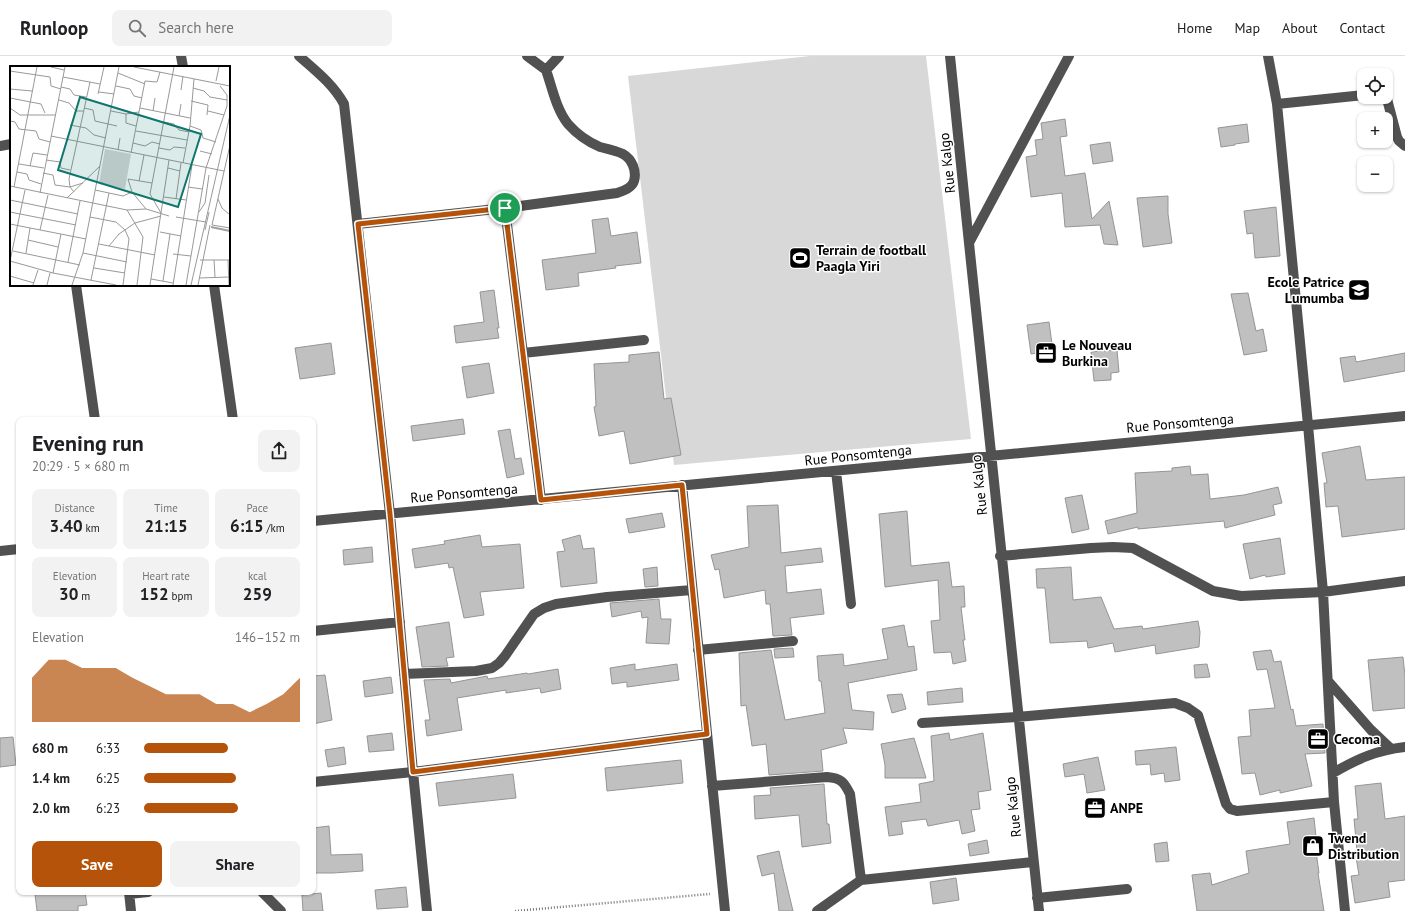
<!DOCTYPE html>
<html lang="en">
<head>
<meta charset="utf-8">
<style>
  body { margin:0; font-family:"PT Sans",sans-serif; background:#f2f2f2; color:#202124; height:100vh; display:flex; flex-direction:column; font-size:15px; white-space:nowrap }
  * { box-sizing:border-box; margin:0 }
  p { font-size:13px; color:#757577 }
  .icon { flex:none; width:22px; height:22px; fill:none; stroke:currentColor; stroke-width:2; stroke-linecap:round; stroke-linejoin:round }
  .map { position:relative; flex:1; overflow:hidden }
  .sheet { position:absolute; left:16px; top:361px; width:300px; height:478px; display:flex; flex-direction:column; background:#fff; border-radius:8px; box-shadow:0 1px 3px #0004 }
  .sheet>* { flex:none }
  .buttons { position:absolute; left:1357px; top:12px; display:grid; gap:8px }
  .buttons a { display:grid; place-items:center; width:36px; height:36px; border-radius:8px; background:#fff; box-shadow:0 1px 3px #0004; font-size:20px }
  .pin { position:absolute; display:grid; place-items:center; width:34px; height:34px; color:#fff; margin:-17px; border:2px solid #fff; border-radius:50%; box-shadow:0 1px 4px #0007 }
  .round { display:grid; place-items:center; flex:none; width:42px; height:42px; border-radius:8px; background:#f2f2f2 }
  .headline { display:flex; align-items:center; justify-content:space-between; height:68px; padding:0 16px }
  h1 { font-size:22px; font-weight:600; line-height:30px }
  .stats { display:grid; grid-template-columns:repeat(3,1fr); gap:6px; height:68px; padding:4px 16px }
  .stats div { display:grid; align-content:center; border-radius:8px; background:#f2f2f2; text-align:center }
  .stats b { font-size:17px; font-weight:600 }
  .stats small { font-size:11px; font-weight:400 }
  .stats p { font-size:11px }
  .chart { height:112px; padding:8px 16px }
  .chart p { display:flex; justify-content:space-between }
  .chart svg { width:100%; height:72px; margin-top:4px; fill:#b45309; opacity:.7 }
  .cta { display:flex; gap:8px; margin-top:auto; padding:8px 16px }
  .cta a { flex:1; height:46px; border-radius:8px; background:#b45309; color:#fff; font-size:16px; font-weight:600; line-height:46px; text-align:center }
  .cta a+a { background:#f2f2f2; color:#202124 }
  ul { padding:0 16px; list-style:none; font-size:13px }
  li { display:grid; grid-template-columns:64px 48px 1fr; align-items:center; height:30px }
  li i { height:10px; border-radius:5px; background:#b45309 }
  header { display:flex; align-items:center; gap:24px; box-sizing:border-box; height:56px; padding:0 20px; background:#fff; border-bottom:1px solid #e0e0e0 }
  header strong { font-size:19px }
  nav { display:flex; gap:22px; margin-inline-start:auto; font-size:14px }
  .search { width:280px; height:36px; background:#f2f2f2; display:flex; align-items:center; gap:10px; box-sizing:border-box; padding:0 14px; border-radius:8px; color:#757577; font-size:15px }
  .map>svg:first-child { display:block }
</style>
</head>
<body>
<header>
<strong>Runloop</strong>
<div class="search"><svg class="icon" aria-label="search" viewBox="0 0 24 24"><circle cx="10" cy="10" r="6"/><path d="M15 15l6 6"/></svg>Search here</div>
<nav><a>Home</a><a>Map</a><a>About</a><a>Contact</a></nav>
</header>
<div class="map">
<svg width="1405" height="855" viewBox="0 0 1405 855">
  <rect width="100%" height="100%" fill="#fff"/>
  <path fill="#d8d8d8" d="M810,0H926L971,383L674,409L628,20Z"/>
  <path fill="#c0c0c0" stroke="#959595" d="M1065,63L1067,80L1060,81L1065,120L1085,117L1092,163L1109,145L1118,189L1104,188L1100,169L1065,171L1062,137L1031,141L1026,101L1037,99L1035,84L1043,83L1041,67Z
    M1247,68L1249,86L1235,88V89L1221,91L1218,72Z
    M1110,86L1113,105L1093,108L1090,89Z
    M1168,140V158L1172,187L1143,191L1137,142Z
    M1276,151L1280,200L1255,202L1253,177L1247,178L1244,155Z
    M608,162L611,180L637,176L641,207L615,210L616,212L578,217L579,230L546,234L542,204L596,197L592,164Z
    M494,234L499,272H497L499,282L456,287L454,270L484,266L480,236Z
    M1248,237L1256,275L1263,273L1267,295L1244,299L1231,238Z
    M1049,266L1053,295L1031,298L1027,269Z
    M331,287L335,318L300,323L295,292Z
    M1117,294L1119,316L1111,317V324L1094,325L1091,296Z
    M659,296L664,343L671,342L681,399L630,408L624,375L599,380L594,351L596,350L594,308L629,306V299Z
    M1405,297V315L1344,326L1340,302L1355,300L1356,306Z
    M489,307L494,337L467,342L462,311Z
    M463,363L465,378L413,385L411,370Z
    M510,373L515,403L521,402L524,418L507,422L498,375Z
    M1360,390L1366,424L1405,421V473L1342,481L1338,450L1326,451L1324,427H1327L1322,397Z
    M1190,410L1191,419L1208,418L1210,443L1244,439L1278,431L1282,447L1273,449L1275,459L1225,472L1224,465L1138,473V471L1108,478L1105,465L1137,457L1135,417L1172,415V412Z
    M1082,439L1089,473L1072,477L1065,442Z
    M778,449L781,497L821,492L823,506L785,510L787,537L821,533L824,558L790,562L792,579L773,580L770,548H766L765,534L724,542L719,513L715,514L711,499L749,491L747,450Z
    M907,455L911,510L949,506L952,531L964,530L965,551H961L965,584H963L966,605L953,608L951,596L934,597L931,565L940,564L938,524L885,531L879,458Z
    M662,457L665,471L629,477L626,463Z
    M480,479L482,491L520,488L524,532L480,536L484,559L464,562L453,511L449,512L448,507L415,512L412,493L445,488L444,485Z
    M580,479L583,493L594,492L597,527L561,531L557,496L565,495L562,484Z
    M1280,482L1285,518L1266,521L1265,519L1250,523L1243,488Z
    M372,491L373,506L344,509L343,494Z
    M657,511L658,530L645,531L643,513Z
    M1071,511L1073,544L1101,541L1114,573L1142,570L1143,573L1198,565L1200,576L1199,591L1156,598L1155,589L1115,596L1113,587L1088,592L1087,585L1050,587L1045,532H1037L1036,513Z
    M659,543L661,563H671L669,588L646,587L648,561L642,562L641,555L612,561L610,547Z
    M449,566L454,601L446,602L448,610L422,611L416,571Z
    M904,569L908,591L914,590L917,614L848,627L852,654L874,656L873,674L843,672L847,687L821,694L823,715L769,719L766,688L752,690L746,649L741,650L739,597L771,594L785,664L825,657L821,625H819L817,600L843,598L844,610L888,603L882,573Z
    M793,592L794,601L775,602L774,593Z
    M1271,594L1274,606L1281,605L1291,654L1293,653L1296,670L1323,668L1325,697L1305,698L1312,730L1280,737V734L1260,739L1255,717L1242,718L1238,681L1251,680L1249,654L1275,652L1267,613L1257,614L1253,596Z
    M1403,601L1405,620V652L1373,655L1368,604Z
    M635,608V614L677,608L679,624L627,631V626L612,628L610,612Z
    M1207,608L1210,621L1195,622L1194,609Z
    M558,613L561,633L541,637L540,632L506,637V634L457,642L462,674L427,680L425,664H430L424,624L450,623L451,627L487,620L488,623L527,617L528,618Z
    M325,619L332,664L313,668V620Z
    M391,621L393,637L365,641L363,625Z
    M962,632L963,646L928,649L927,636Z
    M902,638L906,653L892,657L887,639Z
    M392,677L394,694L369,696L367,680Z
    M949,677L950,684L983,677L991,734L978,736L980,753L971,754L975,775L962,778L959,764L928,770L926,763L901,766L903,778L889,780L885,751L921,746L919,728L934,725L931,680Z
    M13,681L16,709L0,711V682Z
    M914,682L926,722H885V709L881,688Z
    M344,691L346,708L328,711L325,694Z
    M1176,691L1180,724L1165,726L1164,717L1151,719L1150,708L1136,709L1135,695Z
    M1098,701L1105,734L1087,737L1084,718L1065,721L1063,708Z
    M681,704L683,727L607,735L605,712Z
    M513,718L516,742L439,750L436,727Z
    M1381,727L1385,763L1405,760V824L1388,826L1390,841L1355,847L1351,820L1359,819L1355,795H1357L1354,763H1358L1355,730Z
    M824,728L827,768H829L831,787L802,791L799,759L755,763L754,740L771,739L770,732Z
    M1314,762L1316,781H1314L1319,817H1318L1324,855H1197L1192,819L1210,817L1212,829L1249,817L1246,795L1290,788L1287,766Z
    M329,770L331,799L362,798L363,815L333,817H313V772Z
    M987,784L989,797L970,800L968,788Z
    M1167,786L1169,805L1156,806L1154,788Z
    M779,795L783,813L793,855H779L774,817L762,820L757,800Z
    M956,822L959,844L933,848L930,826Z
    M406,831L408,851L377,853L375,834Z
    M49,836H85L87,849L78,850V855H37L35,838Z
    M321,837L323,855H303L302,839Z"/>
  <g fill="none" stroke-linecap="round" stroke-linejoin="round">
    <path stroke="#737373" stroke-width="2.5" stroke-dasharray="1 2" stroke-linecap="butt" d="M515,855L710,838"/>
    <path stroke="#515151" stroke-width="10" d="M181,0L183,11
      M299,0C316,15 333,28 344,48L390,458L413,716L427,855
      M527,0L546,14L559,0
      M950,0C979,285 1007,570 1039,855
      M1268,0L1277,48L1308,369L1323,536L1334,746L1345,855
      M1384,41L1387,43L1397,81L1399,85L1405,90
      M1277,48L1364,39
      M0,90L11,88
      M505,152L541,444
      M358,168L505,152L617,137C624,135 632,132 634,125C637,115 632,103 623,98C617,95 608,93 600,91C588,86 576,77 568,68C556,53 552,31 546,14
      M969,187L1069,0
      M76,229L95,364
      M214,229L233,364
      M523,297L644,284
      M836,415L851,548
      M682,429L725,855
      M313,465L1405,360
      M0,495L19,493
      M1000,500L1091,492L1113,491L1133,492L1213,535L1241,540L1323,536L1405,525
      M313,575L400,566
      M698,594L793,585
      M404,618L476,615L492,612L499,607L505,600L534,558L544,552L556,548L607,541L692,534
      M1328,625L1371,674L1390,692
      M922,667L1017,661L1175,647L1188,652L1198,659L1226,748L1230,753L1237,755L1334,746
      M1333,717C1357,703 1377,694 1405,691
      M313,726L413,716L707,678
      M712,730L827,721C841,722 844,726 850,738L861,824
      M129,836L131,855
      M262,836L281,855
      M129,838L148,836
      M1037,842L1127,833
      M817,855L861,824L1033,806"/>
  </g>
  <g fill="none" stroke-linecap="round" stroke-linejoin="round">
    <g stroke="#fff" stroke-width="8">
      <path id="route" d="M505,152L541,444L682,429L707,678L413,716L390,458L358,168Z"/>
    </g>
    <use href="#route" stroke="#b45309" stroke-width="5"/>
  </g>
  <defs>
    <g id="stadium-square" transform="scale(1.15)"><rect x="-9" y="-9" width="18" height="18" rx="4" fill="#000" stroke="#fff"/><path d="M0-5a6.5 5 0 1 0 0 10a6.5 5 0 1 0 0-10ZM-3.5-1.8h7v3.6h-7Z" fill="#fff"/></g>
    <g id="school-square" transform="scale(1.15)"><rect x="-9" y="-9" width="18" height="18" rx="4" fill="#000" stroke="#fff"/><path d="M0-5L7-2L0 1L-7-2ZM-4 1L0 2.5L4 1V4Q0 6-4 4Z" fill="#fff"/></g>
    <g id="office-square" transform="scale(1.15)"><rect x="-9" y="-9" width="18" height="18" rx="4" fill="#000" stroke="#fff"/><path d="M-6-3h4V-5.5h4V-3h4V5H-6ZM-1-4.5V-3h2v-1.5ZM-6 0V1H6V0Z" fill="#fff"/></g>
    <g id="shop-square" transform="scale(1.15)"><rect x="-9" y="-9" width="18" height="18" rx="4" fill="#000" stroke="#fff"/><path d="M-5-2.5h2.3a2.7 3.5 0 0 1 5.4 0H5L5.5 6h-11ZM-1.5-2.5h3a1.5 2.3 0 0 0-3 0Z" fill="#fff"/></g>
  </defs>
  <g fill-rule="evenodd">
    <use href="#stadium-square" x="800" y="202"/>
    <use href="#school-square" x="1359" y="234"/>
    <use href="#office-square" x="1046" y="297"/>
    <use href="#office-square" x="1318" y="683"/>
    <use href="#office-square" x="1095" y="752"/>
    <use href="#shop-square" x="1313" y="790"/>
  </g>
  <g text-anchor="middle" stroke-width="3" stroke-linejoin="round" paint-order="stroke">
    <g font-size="14" fill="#000" stroke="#fff">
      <text transform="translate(947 107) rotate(-96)" y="5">Rue Kalgo</text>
      <text transform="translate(1180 367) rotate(-5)" y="5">Rue Ponsomtenga</text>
      <text transform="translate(858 399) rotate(-6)" y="5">Rue Ponsomtenga</text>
      <text transform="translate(979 429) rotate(-96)" y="5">Rue Kalgo</text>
      <text transform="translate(464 437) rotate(-5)" y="5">Rue Ponsomtenga</text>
      <text transform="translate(1013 751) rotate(-96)" y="5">Rue Kalgo</text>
    </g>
    <g font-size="14" font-weight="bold" fill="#000" stroke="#fff" text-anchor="start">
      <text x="816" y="199">Terrain de football<tspan x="816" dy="16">Paagla Yiri</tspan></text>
      <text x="1344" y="231" text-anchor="end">Ecole Patrice<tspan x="1344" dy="16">Lumumba</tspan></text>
      <text x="1062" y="294">Le Nouveau<tspan x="1062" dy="16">Burkina</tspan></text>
      <text x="1334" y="688">Cecoma</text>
      <text x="1110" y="757">ANPE</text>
      <text x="1328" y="787">Twend<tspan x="1328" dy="16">Distribution</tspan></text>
    </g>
  </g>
  <g transform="translate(10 10)">
    <rect width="220" height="220" fill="#fff"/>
    <path d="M95,83L121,88L115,123L89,118Z" fill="#d8d8d8"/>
    <path fill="none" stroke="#9f9f9f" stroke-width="2" d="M201,161L220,165"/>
    <path fill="none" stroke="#999" stroke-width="1" d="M41,1L54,4M124,1L220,20M0,5L40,11L41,20L51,23M108,7L135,18M53,11L90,18M206,15L209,1M106,20L120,23L124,30L132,32M51,21L60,23L64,29L76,31M183,22L194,25L200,31L217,34M0,23L22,25M171,24L173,10M89,26L104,28M88,28L94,1M0,32L31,38L35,47M49,34L59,37L66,45H73M181,35L198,39L197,49M0,42L10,49H45M74,42L83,44L85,55L107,60M130,42L180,52M101,45L116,48L129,46M143,45L145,32M198,45L214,49M116,48V57L126,60M169,50L171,38M0,55L5,56L9,63L26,65L29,73L40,76M154,56L164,58L169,64L179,66M60,59L76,62L84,69L96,72M180,60L191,64L193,72L206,76M126,65L177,74M41,70L214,105M123,77L135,80L142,76L150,78M149,82L160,84L164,81L175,82M108,84L110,72M190,85L202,88M121,87L135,15L147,16L150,6M36,94L50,96L51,102L60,104M173,97L180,60L184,13M9,98L34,102M20,100L23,87L37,89M158,102L170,105M7,106L17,108L19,114L31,118M33,107L43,109L45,119L60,121L64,126M129,115L134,89M73,117L60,121L59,113L80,16M0,120L117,144L133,171L127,219M4,121L27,1M178,121L192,123M85,124L113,130L122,126L136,143M122,126L118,113L142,117M30,127L55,1M154,131L176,134M57,132L90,100M166,133L171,97M208,133L212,142L220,149M0,134L68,148M117,144L136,143L159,150M0,146L66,159M189,146L195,137L199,109M151,147L140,128L164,1M80,151L106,156L115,164L119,173L113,219M166,151L196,156M0,158L76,173M202,159L220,79M202,159L220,162M30,164L38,129M195,164L199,146M150,166L171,170M18,174L48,181M89,178L145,189M99,180L109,168L125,157L151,150M3,185L70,199M16,187L20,162M73,187L117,196M163,188L181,190M190,194H220M204,194L205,211M218,194L219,219M0,195L15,124M0,195L43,207L106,219M58,196L70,135M84,202L115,207M43,207L51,168M0,210L24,217M189,212L219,211M141,213L163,217M81,214L99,127M153,215L160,168M23,219L28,204M37,219L40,207M62,219L73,187L109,1M140,219L159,94M163,219L182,99M176,219L196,102L217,40V29L210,20M181,219L220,49M188,219L200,159"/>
    <path fill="#0f766e" fill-opacity="0.15" stroke="#0f766e" stroke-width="2" d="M70,31L191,68L168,141L48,104Z"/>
    <rect width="220" height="220" fill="none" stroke="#000" stroke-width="2"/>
  </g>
</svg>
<div class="buttons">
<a><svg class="icon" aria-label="locate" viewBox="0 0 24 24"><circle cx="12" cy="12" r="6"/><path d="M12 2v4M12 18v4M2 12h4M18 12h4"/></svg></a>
<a>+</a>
<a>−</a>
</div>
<div class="pin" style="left:505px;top:152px;background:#1e9e55"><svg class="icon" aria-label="arrive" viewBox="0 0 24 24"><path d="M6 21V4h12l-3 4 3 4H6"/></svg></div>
<section class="sheet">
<div class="headline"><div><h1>Evening run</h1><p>20:29 · 5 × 680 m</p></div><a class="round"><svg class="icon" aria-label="share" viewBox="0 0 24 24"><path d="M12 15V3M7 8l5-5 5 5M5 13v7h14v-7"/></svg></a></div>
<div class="stats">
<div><p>Distance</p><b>3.40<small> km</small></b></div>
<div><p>Time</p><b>21:15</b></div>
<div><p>Pace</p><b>6:15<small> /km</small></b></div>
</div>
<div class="stats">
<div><p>Elevation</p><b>30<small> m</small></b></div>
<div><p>Heart rate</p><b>152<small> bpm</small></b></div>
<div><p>kcal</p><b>259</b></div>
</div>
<div class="chart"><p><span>Elevation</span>146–152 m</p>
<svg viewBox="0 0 160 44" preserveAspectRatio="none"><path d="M0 44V17L10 6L20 6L30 11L40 11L50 11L60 17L70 22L80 27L90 27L100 27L110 33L120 33L130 38L140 33L150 27L160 17V44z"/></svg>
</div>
<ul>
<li><b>680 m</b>6:33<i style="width:54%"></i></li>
<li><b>1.4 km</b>6:25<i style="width:59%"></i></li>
<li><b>2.0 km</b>6:23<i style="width:60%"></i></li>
</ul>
<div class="cta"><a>Save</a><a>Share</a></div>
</section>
</div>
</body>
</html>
